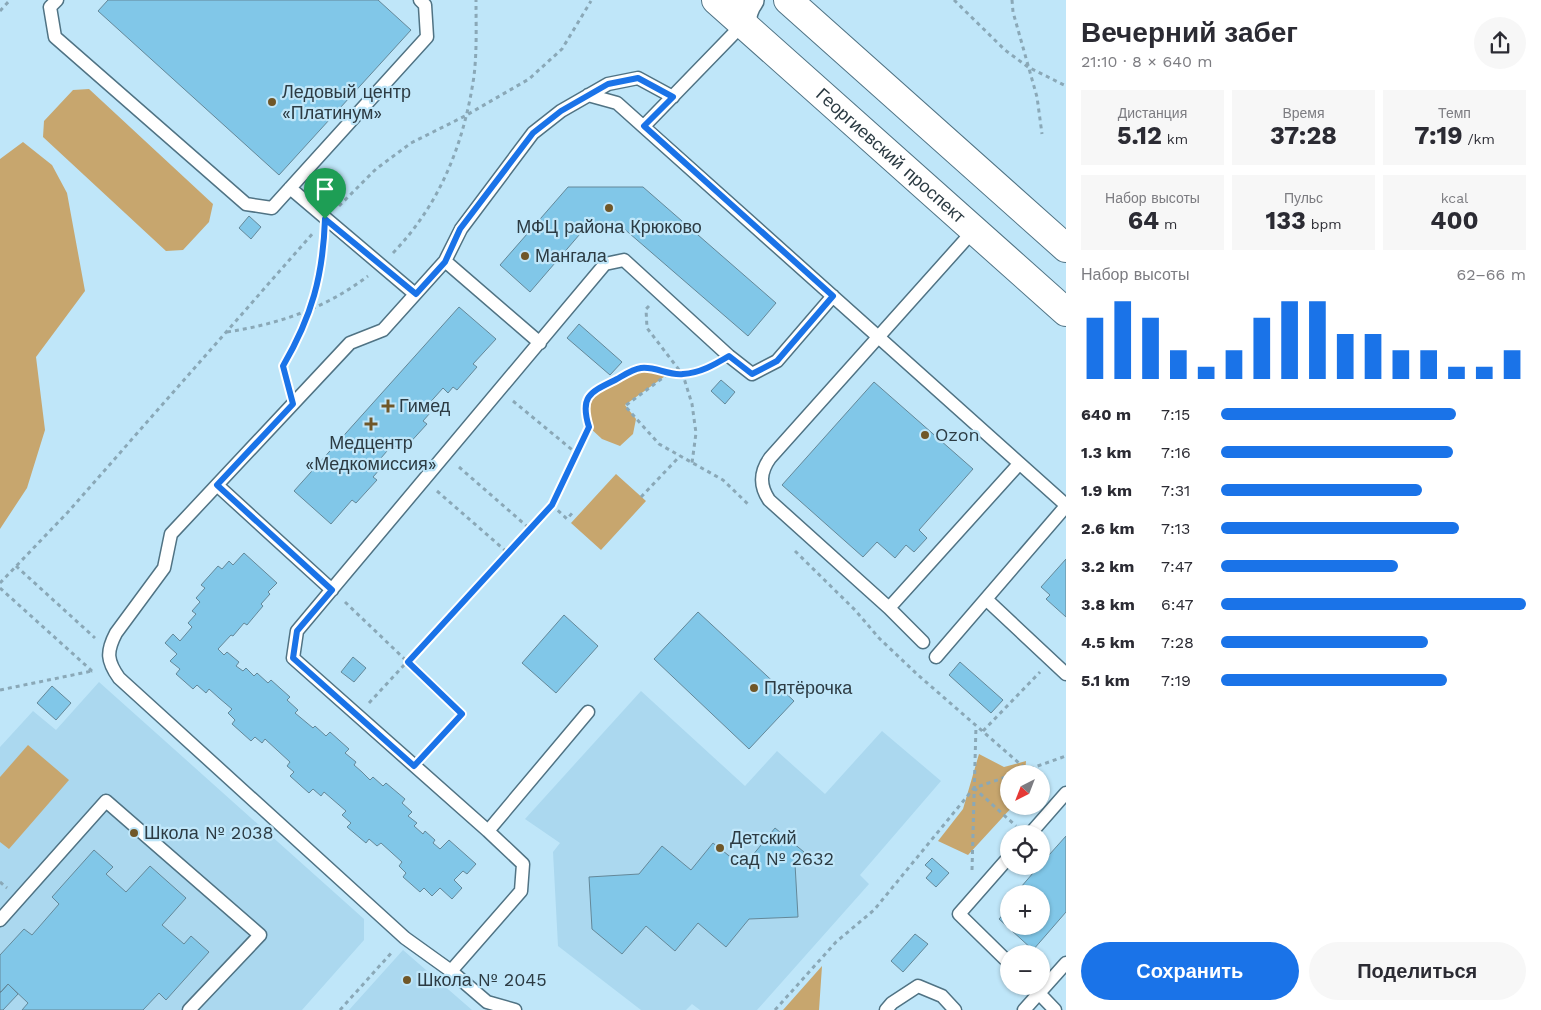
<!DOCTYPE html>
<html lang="ru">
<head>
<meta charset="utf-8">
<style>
  body { margin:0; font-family:"Work Sans",sans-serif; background:#f7f7f7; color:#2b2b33; height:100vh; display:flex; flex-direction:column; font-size:19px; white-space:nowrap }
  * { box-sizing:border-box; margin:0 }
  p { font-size:16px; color:#7c7c81 }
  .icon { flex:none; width:28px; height:28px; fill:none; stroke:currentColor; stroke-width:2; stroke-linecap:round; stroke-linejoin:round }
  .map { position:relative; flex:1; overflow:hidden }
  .sheet { display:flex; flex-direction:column; background:#fff; width:475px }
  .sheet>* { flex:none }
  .needle { width:32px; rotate:222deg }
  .buttons { position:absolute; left:1000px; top:765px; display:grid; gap:10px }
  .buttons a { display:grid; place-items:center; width:50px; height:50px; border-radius:50%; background:#fff; box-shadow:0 1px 4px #0004; font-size:25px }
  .pin { position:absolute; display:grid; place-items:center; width:42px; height:42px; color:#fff; margin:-51px -21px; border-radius:50% 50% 50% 0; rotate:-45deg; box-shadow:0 0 5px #0007 }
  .pin .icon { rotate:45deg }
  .round { display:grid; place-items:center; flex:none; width:52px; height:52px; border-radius:26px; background:#f7f7f7 }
  .overview { display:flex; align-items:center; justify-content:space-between; height:85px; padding:0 15px }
  h1 { font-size:28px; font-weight:700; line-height:38px }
  .stats { display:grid; grid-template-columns:repeat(3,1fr); gap:8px; height:85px; padding:5px 15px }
  .stats div { display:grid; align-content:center; border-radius:0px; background:#f7f7f7; text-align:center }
  .stats b { font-size:25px; font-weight:700 }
  .stats small { font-size:14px; font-weight:400 }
  .stats p { font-size:14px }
  .chart { height:140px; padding:10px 15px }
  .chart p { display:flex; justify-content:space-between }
  .chart svg { width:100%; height:90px; margin-top:5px; stroke:#1a73e8; stroke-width:6 }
  .action { display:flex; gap:10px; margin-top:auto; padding:10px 15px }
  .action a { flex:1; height:58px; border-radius:30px; background:#1a73e8; color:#fff; font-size:20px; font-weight:700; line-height:58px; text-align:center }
  .action a+a { background:#f7f7f7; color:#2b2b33 }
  ul { padding:0 15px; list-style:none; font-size:16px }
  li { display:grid; grid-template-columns:80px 60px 1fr; align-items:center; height:38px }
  li i { height:12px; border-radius:6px; background:#1a73e8 }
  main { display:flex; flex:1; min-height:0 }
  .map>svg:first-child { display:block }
</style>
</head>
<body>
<main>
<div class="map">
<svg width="1066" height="1010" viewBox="0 0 1066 1010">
  <rect width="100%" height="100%" fill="#bfe6f9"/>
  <path fill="#abd8ef" d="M99,682L364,919V940L302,1010H0V747L33,711L56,730Z
    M641,691L745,786L777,751L825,794L882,731L941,781L860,875L869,884L757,1010H700L692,1004L686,1010H641L558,946L553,852L560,843L525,819Z
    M403,950L472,1010H349Z"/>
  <path fill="#c7a66e" d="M89,89L213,204L209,222L183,250L166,251L43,137L44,121L73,90Z
    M23,142L52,165L67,193L85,291L36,357L45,430L27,488L0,529V159Z
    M642,368L668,374L625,405L636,419L633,434L620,446L602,439L589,427L584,410L591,392L631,372Z
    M616,474L646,501L601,550L571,523Z
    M28,745L69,780L9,849L0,842V777Z
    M979,754L1004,767L1026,761L1025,774H1009V806H1013L968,855L938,841L963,809Z
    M822,966L819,1010H783Z"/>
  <path fill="#81c7e8" stroke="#648899" d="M108,0H378L411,30L279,175L98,11Z
    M568,187H643L776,303L748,336L622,227H586L530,292L500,265Z
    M249,216L261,227L251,239L239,228Z
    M459,307L496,339L473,364L477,367L457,390L453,387L448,393L443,388L425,408L430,413L423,421L427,424L406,447L403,443L398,449L393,444L375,465L380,469L373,477L377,480L356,503L352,500L331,524L294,491Z
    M579,324L622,362L610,375L567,338Z
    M721,380L735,392L725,404L711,391Z
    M874,382L973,469L919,530L927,538L914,552L906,545L895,558L877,542L863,557L782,485Z
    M244,553L277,583L268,592L270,594L261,604L263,606L247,625L244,623L233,636L231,635L218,649L224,655L227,652L239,662L236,666L243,671L246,668L254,676L257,673L268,683L271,680L290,697L287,700L298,710L295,713L313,728L315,726L326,736L330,732L349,749L345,753L356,762L354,765L362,772L370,780L373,777L383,786L386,783L405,799L402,803L412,812L408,816L417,823L414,826L423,834L425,831L435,840L433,843L440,849L449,840L476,864L467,874L463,871L454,880L462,888L452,899L440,888L432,896L424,888L420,892L403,877L406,873L399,866L402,862L381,843L377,846L369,839L366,843L347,827L351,823L342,815L346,811L324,792L321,796L313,789L309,793L290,776L294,772L287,766L290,762L265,739L262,743L255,737L251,741L232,724L235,720L228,713L232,709L219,698L209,689L206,693L197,685L193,689L176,674L180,669L170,661L177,654L165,643L173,634L180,641L192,627L188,623L196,614L192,611L200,602L196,598L205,588L201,585L218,566L222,569L229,561L233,565Z
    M1066,559V617L1046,599L1050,595L1041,587Z
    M698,612L794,701L749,749L654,659Z
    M564,615L598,646L556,693L522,663Z
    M353,657L366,668L354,682L341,672Z
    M960,662L1003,700L991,713L949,675Z
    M52,686L71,703L56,720L37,703Z
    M775,828L804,852L795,864L798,917L749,919L726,947L698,923L675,951L646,926L622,954L592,929L589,877L639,874L662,846L691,870L713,843L743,867Z
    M1066,836V912L1033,950L999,919L1009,908V926H1041V894H1015L1039,866H1041V864Z
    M94,850L113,867L106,874L126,892L150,866L186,898L162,925L184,944L191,936L209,952L166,1000L159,993L143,1010H22L28,1003L8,984L1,992L0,991V955L24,929L32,935L59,904L52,897Z
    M932,858L949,873L936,887L926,878L932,871L925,865Z
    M915,934L928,944L903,972L891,961Z
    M8,984L18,994L3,1010H0V993Z"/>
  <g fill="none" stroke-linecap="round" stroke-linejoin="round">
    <g stroke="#507384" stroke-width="15">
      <path id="lane" d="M57,0L50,7L55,37L246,204L272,208L427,37L425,5L420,0
        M588,95L617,103L1066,505
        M644,126L743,24
        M290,188L415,294
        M445,261L540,343
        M217,485L332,590
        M987,600L1066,674
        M889,608L1019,464
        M923,642L889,608L769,500C759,485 760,472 770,458L974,230
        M936,657L1066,506
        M488,831L588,712
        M1030,834L1066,793
        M1009,857L959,914L1009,963
        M0,920L106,801L260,935L189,1010
        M451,971L521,891L523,864L488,831L293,658L297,631L605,264L624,260L729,356L752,374L777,361L833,296
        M1032,986L1055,1010
        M515,1010L487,1002L451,971L405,938L119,678C107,661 106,652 116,633L164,568L171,534L350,343L383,330L445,261L461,229L533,133L561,111L608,84L638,78L673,97
        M886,1010L892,1003L918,986L942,996L955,1010
        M1024,1010L1066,963"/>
    </g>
    <g stroke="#507384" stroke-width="28">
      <path id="street" d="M743,24C744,15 745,8 751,0"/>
    </g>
    <g stroke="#507384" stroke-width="30">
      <g id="primary">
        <path id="s1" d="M716,0L1066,312"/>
        <path d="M788,0L1066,248"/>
      </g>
    </g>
    <path stroke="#8aa8b7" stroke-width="3" stroke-dasharray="4 4" stroke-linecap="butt" d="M954,0L1005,50L1028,67L1066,86
      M1012,0L1013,12L1037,97L1042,134
      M0,11L10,0
      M339,206L376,169L411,143L465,116L529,79L562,49L591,1
      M393,253C440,204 464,144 474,76C477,51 476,25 476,0
      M649,306L646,309L647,328L683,375L692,404L696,433L692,463
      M227,332C279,324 326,308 368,276
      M668,374L625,406L659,444L723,480L750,506
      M288,384L283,366C306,327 323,285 325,239
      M513,401L576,453
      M459,467L530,529
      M437,491L508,553
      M641,497L680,456
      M552,505L567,519L574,511
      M795,551L855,610L879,638L918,675L1027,770
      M16,566L95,638
      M0,583L68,512L314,232
      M0,588L92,671L95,670
      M345,602L462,714L426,752
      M0,690L92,671
      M369,703L552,505L589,427L584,410L591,392C604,385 625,371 641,368C650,367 659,372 667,374C682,377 700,372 713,365
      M983,731L1040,672
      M1015,774L1066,756
      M974,788L1016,826
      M972,870L976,726
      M0,882L7,888
      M340,1010L393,951
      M775,1010L836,942L874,910L974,788L1009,776"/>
    <use href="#lane" stroke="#fff" stroke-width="12"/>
    <use href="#street" stroke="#fff" stroke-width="25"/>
    <use href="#primary" stroke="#fff" stroke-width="28"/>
  </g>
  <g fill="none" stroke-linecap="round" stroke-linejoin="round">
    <g stroke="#fff" stroke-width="10">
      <path id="route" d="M638,78L673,97L644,126L833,296L777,361L752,374L729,356C714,365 700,373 683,374C669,376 655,366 641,368C633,369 624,375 617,379C591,392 579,395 589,427L552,505L408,662L462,714L414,766L293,658L297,631L332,590L217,485L293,404L283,366C312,316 323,276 325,219L416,294L445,262L460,229L533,133L561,111L608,84Z"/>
    </g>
    <use href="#route" stroke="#1a73e8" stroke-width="6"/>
  </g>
  <g fill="#705728" stroke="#bfe6f9" stroke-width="2">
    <circle cx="272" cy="102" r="5"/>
    <circle cx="609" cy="208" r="5"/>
    <circle cx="525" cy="256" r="5"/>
    <path d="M385.5 398.5h5v5h5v5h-5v5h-5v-5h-5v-5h5z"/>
    <path d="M368.5 416.5h5v5h5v5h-5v5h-5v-5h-5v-5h5z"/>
    <circle cx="925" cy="435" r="5"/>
    <circle cx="754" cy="688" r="5"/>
    <circle cx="134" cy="833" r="5"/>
    <circle cx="720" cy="848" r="5"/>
    <circle cx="407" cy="980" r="5"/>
  </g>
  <g text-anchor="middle" stroke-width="4.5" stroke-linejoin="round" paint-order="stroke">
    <g font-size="18" fill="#2c3b43" stroke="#bfe6f9" text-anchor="start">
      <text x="282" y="98">Ледовый центр<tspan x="282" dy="21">«Платинум»</tspan></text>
      <text x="609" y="233" text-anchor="middle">МФЦ района Крюково</text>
      <text x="535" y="262">Мангала</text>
      <text x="399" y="412">Гимед</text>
      <text x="935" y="441">Ozon</text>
      <text x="371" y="449" text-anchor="middle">Медцентр<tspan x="371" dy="21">«Медкомиссия»</tspan></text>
      <text x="764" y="694">Пятёрочка</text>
      <text x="144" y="839">Школа № 2038</text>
      <text x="730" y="844">Детский<tspan x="730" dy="21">сад № 2632</tspan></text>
      <text x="417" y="986">Школа № 2045</text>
    </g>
    <g font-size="18" fill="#2c3b43" stroke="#bfe6f9">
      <text dy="6" stroke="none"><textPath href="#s1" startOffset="234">Георгиевский проспект</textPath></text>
    </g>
  </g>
</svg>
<div class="buttons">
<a><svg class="needle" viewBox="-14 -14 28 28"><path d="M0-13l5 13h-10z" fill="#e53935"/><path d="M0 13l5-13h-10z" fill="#7c7c81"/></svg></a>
<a><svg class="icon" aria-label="locate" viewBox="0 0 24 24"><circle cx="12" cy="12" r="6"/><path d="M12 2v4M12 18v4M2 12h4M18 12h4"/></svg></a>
<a>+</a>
<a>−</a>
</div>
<div class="pin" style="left:325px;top:219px;background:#1e9e55"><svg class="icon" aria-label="arrive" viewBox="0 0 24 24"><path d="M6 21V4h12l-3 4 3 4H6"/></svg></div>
</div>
<section class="sheet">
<div class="overview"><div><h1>Вечерний забег</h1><p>21:10 · 8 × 640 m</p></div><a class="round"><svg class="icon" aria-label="share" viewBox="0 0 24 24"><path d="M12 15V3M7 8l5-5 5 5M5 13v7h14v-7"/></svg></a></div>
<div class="stats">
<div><p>Дистанция</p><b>5.12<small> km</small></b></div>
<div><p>Время</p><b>37:28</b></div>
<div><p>Темп</p><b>7:19<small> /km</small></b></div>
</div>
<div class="stats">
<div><p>Набор высоты</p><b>64<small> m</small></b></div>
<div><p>Пульс</p><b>133<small> bpm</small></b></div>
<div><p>kcal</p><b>400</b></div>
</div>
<div class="chart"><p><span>Набор высоты</span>62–66 m</p>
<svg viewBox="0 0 160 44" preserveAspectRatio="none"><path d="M5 44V14M15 44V6M25 44V14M35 44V30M45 44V38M55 44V30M65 44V14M75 44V6M85 44V6M95 44V22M105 44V22M115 44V30M125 44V30M135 44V38M145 44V38M155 44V30"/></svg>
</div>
<ul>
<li><b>640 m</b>7:15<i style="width:77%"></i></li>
<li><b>1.3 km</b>7:16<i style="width:76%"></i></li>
<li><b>1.9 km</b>7:31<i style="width:66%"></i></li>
<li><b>2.6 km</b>7:13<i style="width:78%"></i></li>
<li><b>3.2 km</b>7:47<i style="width:58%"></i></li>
<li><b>3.8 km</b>6:47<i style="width:100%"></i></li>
<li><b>4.5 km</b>7:28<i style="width:68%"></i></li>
<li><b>5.1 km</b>7:19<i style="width:74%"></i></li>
</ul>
<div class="action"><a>Сохранить</a><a>Поделиться</a></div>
</section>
</main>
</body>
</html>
